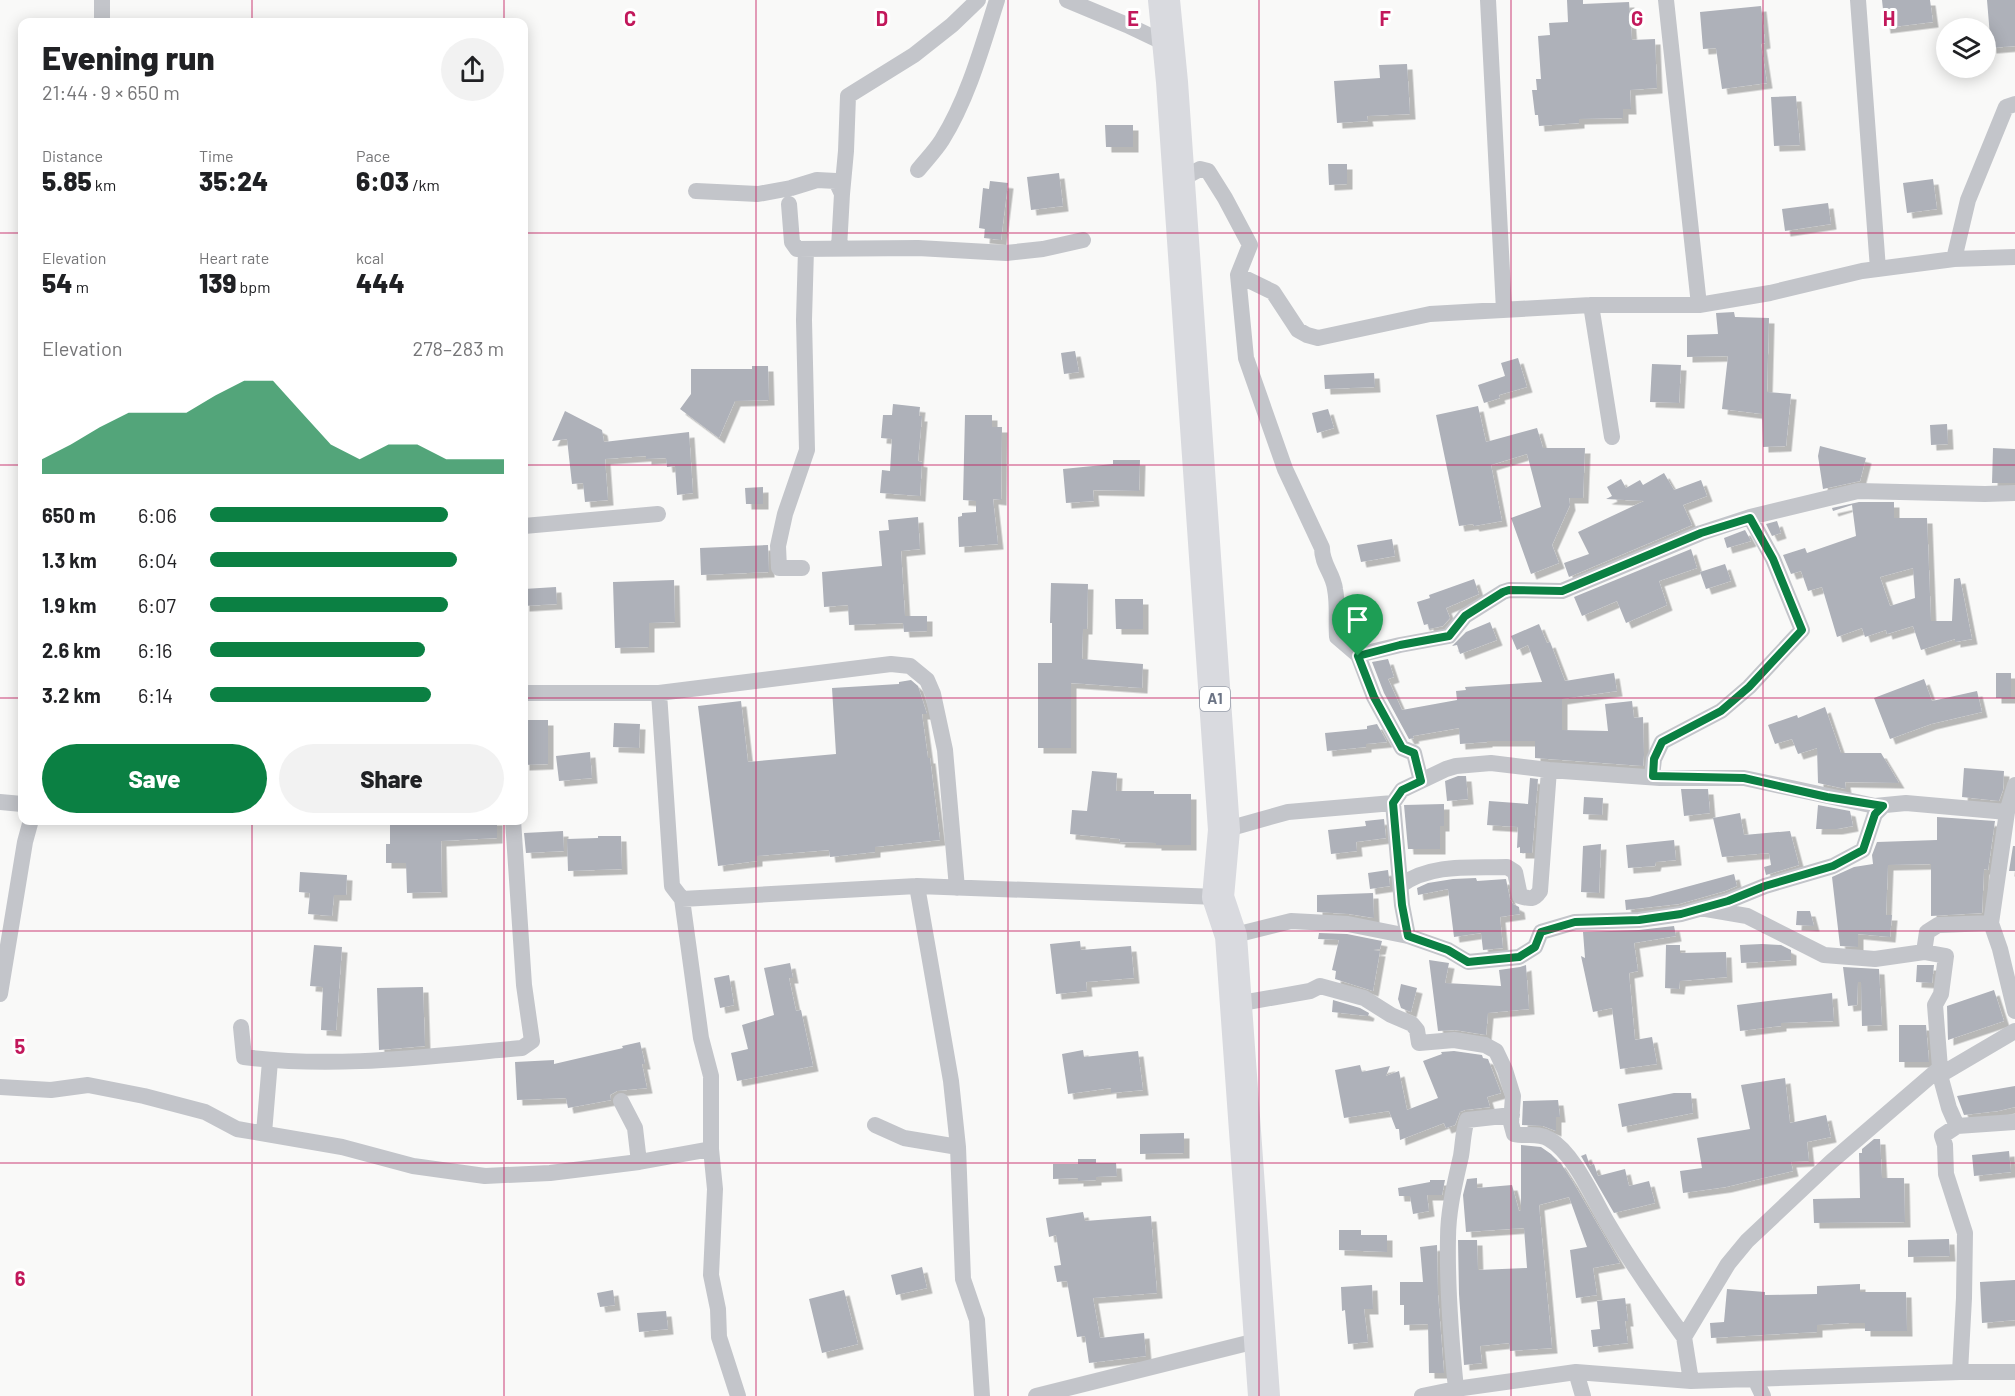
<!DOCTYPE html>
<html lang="en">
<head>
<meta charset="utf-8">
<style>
  body { margin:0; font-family:Barlow,sans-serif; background:#f2f2f2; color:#202124; height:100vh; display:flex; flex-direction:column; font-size:22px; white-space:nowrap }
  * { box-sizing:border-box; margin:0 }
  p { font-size:20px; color:#757577 }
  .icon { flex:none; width:33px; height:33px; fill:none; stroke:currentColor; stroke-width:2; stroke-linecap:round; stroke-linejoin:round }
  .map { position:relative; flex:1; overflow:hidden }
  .side { position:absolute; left:18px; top:18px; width:510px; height:807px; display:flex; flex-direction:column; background:#fff; border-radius:12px; box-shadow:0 3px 15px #0003 }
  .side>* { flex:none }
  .fabs { position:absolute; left:1936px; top:18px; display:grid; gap:12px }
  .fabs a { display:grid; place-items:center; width:60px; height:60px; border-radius:50%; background:#fff; box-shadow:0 3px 15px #0003; font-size:30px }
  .pin { position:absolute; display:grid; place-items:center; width:51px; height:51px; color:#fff; margin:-62px -26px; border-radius:50% 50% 50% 0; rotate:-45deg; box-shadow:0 0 6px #0007 }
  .pin .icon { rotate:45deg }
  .round { display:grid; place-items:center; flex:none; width:63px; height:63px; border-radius:32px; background:#f2f2f2 }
  .head { display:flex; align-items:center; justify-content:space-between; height:102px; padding:0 24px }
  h1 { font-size:33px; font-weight:800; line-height:45px }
  .figures { display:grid; grid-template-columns:repeat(3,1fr); gap:9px; height:102px; padding:6px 24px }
  .figures div { display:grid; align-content:center }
  .figures b { font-size:26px; font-weight:800 }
  .figures small { font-size:16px; font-weight:400 }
  .figures p { font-size:16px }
  .chart { height:168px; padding:12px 24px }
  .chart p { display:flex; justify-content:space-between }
  .chart svg { width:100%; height:108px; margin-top:6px; fill:#0b8043; opacity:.7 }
  .action { display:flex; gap:12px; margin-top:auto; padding:12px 24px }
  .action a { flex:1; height:69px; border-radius:36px; background:#0b8043; color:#fff; font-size:24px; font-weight:800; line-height:69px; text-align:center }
  .action a+a { background:#f2f2f2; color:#202124 }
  ul { padding:0 24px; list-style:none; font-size:20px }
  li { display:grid; grid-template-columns:96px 72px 1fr; align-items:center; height:45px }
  li i { height:15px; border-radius:8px; background:#0b8043 }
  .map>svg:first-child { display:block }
</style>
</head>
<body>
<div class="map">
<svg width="2015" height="1396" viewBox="0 0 2015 1396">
  <defs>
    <filter id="shadow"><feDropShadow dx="5.5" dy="5.5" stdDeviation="0" flood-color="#0004"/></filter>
  </defs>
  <rect width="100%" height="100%" fill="#f9f9f8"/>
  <path fill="#aeb1b9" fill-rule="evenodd" filter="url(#shadow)" d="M1567,0H1583V4L1629,2L1632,40L1655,39L1657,88L1630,90L1631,109H1623V118L1579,119V123L1539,126L1538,115H1535L1532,90H1537L1536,79H1541L1538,36L1550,35L1549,23L1568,22Z
    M1882,0H1930L1933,22L1885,28Z
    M1987,0H2015V46L1991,48Z
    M1761,6L1765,43L1761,44L1767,83L1722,89L1716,48L1703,49L1700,12Z
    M1407,64L1410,114L1367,116L1368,121L1337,123L1334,81L1380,78L1379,65Z
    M1796,96L1800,145L1774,146L1771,97Z
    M1105,125H1133V147H1106Z
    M1328,164H1347V184L1329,185Z
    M1059,173L1063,206L1031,210L1027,177Z
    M1933,179L1937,209L1907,213L1903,183Z
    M990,181L1008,183L1001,240L984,238L985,229L979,228L983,188L989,189Z
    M1828,203L1831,224L1785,231L1782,209Z
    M1734,312L1735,317L1769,318L1767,392L1791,394L1786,446L1763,447L1762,414L1722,409L1728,356L1687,357V335L1718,334L1716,313Z
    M1075,351L1079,372L1064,374L1061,353Z
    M1518,358L1527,387L1499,395L1500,398L1484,403L1478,385L1505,376L1501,363Z
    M1652,364L1681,365L1679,403L1650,402Z
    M752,366H768L769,400L735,401L719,438L680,409L691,394V369H752Z
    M1374,373L1375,387L1325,389L1324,375Z
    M893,404L920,407L919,416H922L918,461L922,462L920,496L880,493L882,470L890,471L892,439L881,438L883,415H892Z
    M1478,406L1486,442L1537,428L1543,448H1585L1583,498H1569L1570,505L1552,545L1559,563L1531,574L1511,518L1541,507L1527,454L1491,465L1502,521L1474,526L1473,524L1459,526L1436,415Z
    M1328,409L1334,428L1317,433L1312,413Z
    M565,411L602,430L604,442L689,432L693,493L677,495L675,466L667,467L666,458L646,459V456L605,459L608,500L585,502L583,483L572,484L567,439L552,441Z
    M965,415H992V427H1002L1001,500L993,499L998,544L959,547L958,517L962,516V513L976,512V501L963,500Z
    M1947,424L1948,444L1931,445L1930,425Z
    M1820,446L1866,458L1860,481L1823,489L1818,456Z
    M1993,448L2015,449V483H1992Z
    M1113,460H1140L1139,491L1093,490L1094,501L1066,503L1063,469L1113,464Z
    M1664,473L1674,490L1701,480L1707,496L1683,505L1692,525L1569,577L1564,563L1589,554L1578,532L1644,501L1606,499L1612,496L1607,487L1621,479L1626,488L1640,480L1643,485Z
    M763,487V504H746L745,488Z
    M1859,502H1894V518H1927L1931,621H1952L1954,579L1960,578L1972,639L1955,642V639L1921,650L1913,626L1887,634L1886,630L1865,637L1862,628L1837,637L1822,587L1808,591L1801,571L1791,574L1783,555L1805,548L1807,553L1856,536L1852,505L1833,511L1832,508ZM1913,568L1915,598L1890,606L1880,577Z
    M918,517L920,549L901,551L905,616H927V631L904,632L903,623L849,625L848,605L824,607L822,572L882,566L879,531L889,530L888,520Z
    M1777,521L1781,533L1772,536L1766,524Z
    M1745,530L1751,541L1727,548L1724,538Z
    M1392,539L1395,556L1361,562L1357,545Z
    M768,545L769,572L701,575L700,548Z
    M1691,549L1697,568L1659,581L1667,605L1626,623L1617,601L1582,616L1574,597Z
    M1725,564L1731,581L1706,589L1700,572Z
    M1474,579L1479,594L1446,608L1450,618L1443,626L1429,629L1428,624L1424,625L1417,602L1430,598L1429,595Z
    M674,580L675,622L649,623V647L615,648L613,582Z
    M1051,583L1088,584L1087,629H1083L1082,659L1143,664L1142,688L1071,683V748H1038V663H1052V623H1050Z
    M556,587L557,604L524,606V589Z
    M1115,599H1143V629H1116Z
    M1490,622L1497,640L1460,654L1457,645L1452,646L1466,632Z
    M1539,624L1547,643L1550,642L1565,681L1614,673L1617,691L1562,699V730L1608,731L1605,704L1632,701L1634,718L1643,717L1644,755L1643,766L1535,758V741H1487V742L1460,744L1459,728L1413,736L1414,738L1409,739L1384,693L1372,662L1388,659L1394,677L1388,679L1402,710L1457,700L1456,691L1466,690L1465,687L1542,682L1528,645L1517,650L1511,636Z
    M1996,673H2011V698H1996Z
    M1924,679L1932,701L1977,691L1982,712L1931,724L1890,739L1874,698Z
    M911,680L918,686L927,714H922L928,758H930L940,840L875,847V852L830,857L829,850L757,856V861L718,866L698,706L741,701L748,762L836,754L832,688L899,684V682Z
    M1825,707L1841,753H1881L1899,783L1845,782L1846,789L1818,783L1817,748L1798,754L1792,739L1775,744L1768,725L1797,715L1798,718Z
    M524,720H548V764L524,765Z
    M614,723L640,724L639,748L613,747Z
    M1377,724L1387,742L1366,744V747L1327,751L1325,733L1367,729V726Z
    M590,752L592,778L559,781L556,756Z
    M1964,768L2004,771L2003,790L1999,801L1962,797Z
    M1092,771L1117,773L1116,791H1154V794H1191V845H1156V843L1119,842L1120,839L1070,834L1072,810L1087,811Z
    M1458,776H1466L1468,799L1447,801L1445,781Z
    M1530,778L1538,779L1532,853H1520V847L1517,848L1518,827L1487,825L1489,801L1528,804Z
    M1681,789H1708L1710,813L1684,816Z
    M1584,797L1603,798L1602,815L1583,814Z
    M1444,804V826H1440V849H1408L1404,805Z
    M1818,805L1850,811L1853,826L1837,829H1816Z
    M1740,813L1744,835L1790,831L1799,865L1766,875L1764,867L1771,865L1769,853L1722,857L1713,818Z
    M1937,817L1995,821L1988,870L1984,869L1982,913L1931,916V864L1888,865L1886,915H1892L1890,937L1858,934V947L1840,946L1832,877L1854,867L1873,864L1872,855L1877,842L1937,840Z
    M1384,819L1386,838L1356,842L1357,851L1331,854L1328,830L1366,826L1365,821Z
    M390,820H497V838L441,841L442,892L407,893L406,863H386V844H390Z
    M563,831L564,851L526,853L524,833Z
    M598,836H621L622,869L568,871L567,839L598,838Z
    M1674,840L1676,860L1656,862L1655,866L1628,868L1626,845Z
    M1601,844L1599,893L1581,892L1583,846Z
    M2013,846H2015V871H2009Z
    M1388,870L1390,886L1370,889L1368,873Z
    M300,872L347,875L346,895H334L332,916L308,914L310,893L299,892Z
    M1734,874L1737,886L1725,891L1679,904L1626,910L1625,900L1649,897Z
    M1476,878L1477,881L1506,879L1510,899L1513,904L1519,907L1520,914L1500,917L1503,948L1483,950L1481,933L1454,937L1448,889L1418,895L1417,888L1428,883L1453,879Z
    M1373,893L1374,918L1349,914L1317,912V895Z
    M1797,911H1810L1814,926L1796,925Z
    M1674,926L1676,936L1634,943L1638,971L1629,973L1635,1040L1652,1037L1657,1064L1620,1069L1612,1008L1593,1012L1581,956L1585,958L1583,932L1639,930Z
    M1319,933L1347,934L1382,941L1380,949L1373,950L1380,951L1373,991L1335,979L1336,971L1332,970L1339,940L1318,939Z
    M1080,941L1081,950L1131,946L1134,978L1086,982L1087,991L1056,994L1050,944Z
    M1762,944L1781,945L1791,950V960L1741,963L1740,945Z
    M314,945L342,947L336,1031L321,1030L323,987L310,986Z
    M1666,945H1680V953L1726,952L1727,977L1680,981L1679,989L1665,988Z
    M1429,960L1449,963L1445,983L1501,986L1499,970L1520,967L1526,965L1529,1009L1488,1013L1486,1035L1455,1030L1438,1031Z
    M790,963L793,978H789L796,1011L801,1010L813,1066L737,1081L731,1053L748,1049L742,1025L774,1015L764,968Z
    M1917,965H1934L1932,983L1916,982Z
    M1843,967L1879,969L1882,1025L1862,1026L1861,982H1858L1857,1005L1848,1006Z
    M729,975L734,1005L720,1008L714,978Z
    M1401,984L1417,988L1411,1012L1401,1008L1398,999Z
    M423,987L425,1046L379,1050L377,988Z
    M1994,990L2004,1021L1948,1040L1947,1006Z
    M1832,993L1834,1021L1781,1023V1026L1740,1031L1737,1005Z
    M1333,1000L1360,1008L1369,1013L1368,1016L1332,1012Z
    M1899,1025H1926L1929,1062H1899Z
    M640,1042L645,1064H642L647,1088L617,1091L610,1095L611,1100L568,1108L566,1098L517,1100L515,1062L554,1060V1064L623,1048L622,1046Z
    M1083,1050L1084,1057L1138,1051L1143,1090L1111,1093V1088L1068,1094L1062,1054Z
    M1454,1051L1482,1055L1483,1058L1488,1059L1501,1093L1487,1097L1490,1107L1465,1110L1460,1112L1455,1125L1446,1128L1444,1123L1400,1140L1399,1129H1396L1389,1111L1344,1118L1335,1070L1360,1065L1362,1072L1390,1066L1386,1076L1399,1071L1407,1110L1438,1098L1423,1061L1442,1054L1441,1052Z
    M1785,1078L1790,1123L1826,1115L1831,1137L1807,1142L1809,1161L1791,1162L1793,1171L1726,1187L1683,1193L1680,1171L1702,1168L1697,1138L1750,1129L1741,1085Z
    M2015,1086V1107L1998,1111L1964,1115L1957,1096Z
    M1674,1093H1691L1693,1113L1622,1127L1618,1104Z
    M1558,1100L1560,1117H1556V1131L1543,1126L1522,1125L1523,1101Z
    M1184,1133V1153L1140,1154V1134Z
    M1874,1139H1880L1882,1178H1904L1905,1222L1814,1223L1813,1199L1860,1198L1859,1153H1862V1149Z
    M1521,1145L1541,1147L1551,1154L1557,1160V1163L1560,1162L1573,1182L1620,1263L1593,1268L1597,1295L1576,1298L1570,1250L1587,1247L1569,1197L1539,1205L1552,1348L1510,1351L1509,1343L1480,1346L1482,1363L1464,1365L1459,1294L1458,1240H1477L1478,1270L1527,1268L1524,1228L1466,1232L1463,1195L1467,1179L1477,1178V1188L1512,1185L1519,1211L1521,1210Z
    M2009,1151L2011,1172L1974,1176L1972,1155Z
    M1586,1154L1590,1166L1594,1164L1598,1176L1625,1169L1629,1186L1649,1181L1655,1203L1614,1213L1581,1156Z
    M1078,1159H1096V1163H1116L1117,1176L1096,1177V1180L1078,1181V1178L1053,1179V1164H1078Z
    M1430,1180H1445L1442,1195H1427L1429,1211L1413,1214L1410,1196H1399L1398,1188L1430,1182Z
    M1083,1212L1085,1221L1151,1216L1157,1293L1093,1298L1100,1338L1144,1333L1146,1356L1089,1363L1085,1336L1077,1337L1067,1281L1057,1282L1054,1266L1061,1265L1056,1235L1049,1237L1046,1218Z
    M1339,1230H1361V1235H1387V1252L1339,1250Z
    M1949,1239L1950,1256L1908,1257V1240Z
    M1437,1245L1438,1295L1444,1373H1429L1428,1324L1404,1325V1305H1400V1282H1423L1420,1247Z
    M922,1267L927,1288L896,1295L891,1275Z
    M2015,1280V1320L1982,1323L1980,1282Z
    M1860,1284V1292H1906L1907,1331H1865V1323H1849L1817,1325V1332L1711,1338L1710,1323L1724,1322L1727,1289L1765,1292V1295L1817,1294V1286Z
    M1372,1285L1373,1309H1364L1368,1342L1348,1344L1345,1310L1342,1311L1341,1287Z
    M613,1290L615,1305L600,1307L597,1293Z
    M844,1290L858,1344L822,1353L809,1299Z
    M1625,1298L1628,1321H1625L1628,1343L1593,1347L1591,1330L1600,1329L1597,1301Z
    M666,1311L668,1329L639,1332L637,1313Z"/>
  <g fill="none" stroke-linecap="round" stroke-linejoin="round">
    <path stroke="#c3c5ca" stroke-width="16" d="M102,0V22
      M1067,0L1127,25L1169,45
      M1488,0L1504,310
      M1666,0L1699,305
      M1858,0L1878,269
      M918,170C926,160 935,151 942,140C968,98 982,47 997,0
      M1178,181L1200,169L1208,171L1225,198L1250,245L1238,275L1273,292L1298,330L1307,335L1318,338L1430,314L1591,305H1699L1770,293L1862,271L1954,259L2015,257
      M696,191L758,194L791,188L817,180L836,181L842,194L839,248
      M842,194L846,151L848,96L914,55L952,25L978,0
      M789,204L792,242L797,249L918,248L1006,253L1043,249L1083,240
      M1954,259L1968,200L2006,107L2015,104
      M1238,275L1246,358L1285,469L1322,548C1322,565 1333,573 1335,589C1338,604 1336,621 1337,637L1358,655L1374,697L1402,748L1414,753L1421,781
      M1591,305L1612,437
      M524,526L658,514
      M802,568H779L778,546L785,514L807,450L804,320L806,249
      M1358,655L1400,645L1449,636L1465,616L1503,592L1509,590L1562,591L1701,533L1750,517L1858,491L1985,494L2015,493
      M524,693H659L891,664L910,666L927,680L933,694L945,750L957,888
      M659,693L672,886L682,899L917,886L1218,897
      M1652,776L1654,759L1662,742L1721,711L1749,687L1802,630L1773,559L1750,517
      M2015,785L2007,812L1991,923L2000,949L2015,1011
      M0,802L22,804
      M1224,830L1288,812L1393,803
      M1401,885C1431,863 1472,868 1507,867L1515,872L1520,896C1530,899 1534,900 1540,891L1549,770
      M917,886L951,1081L958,1147L963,1279L977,1320L982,1396
      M682,899L701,1038L711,1076V1149L715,1189L711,1275L718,1309L719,1337L738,1396
      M1706,909L1747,916L1824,955L1875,959L1924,952
      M1231,936L1291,921L1348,924L1408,936L1448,950L1468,962L1519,957L1535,947L1541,932L1575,922L1639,920L1681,914L1728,901L1765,886L1833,866L1863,850L1875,814L1883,806
      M1408,936L1402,905L1393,803L1402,790L1446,769L1456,766L1491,763L1549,770L1660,778H1744L1875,806L1906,803L2007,812
      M0,994L25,842L31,820
      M1236,1004L1310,991L1320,986L1364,998L1391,1015L1412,1024L1417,1030L1419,1043L1454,1040L1485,1045L1496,1051L1505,1070L1513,1096L1511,1123L1514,1134C1525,1137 1538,1132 1549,1139C1574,1153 1593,1198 1607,1222C1630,1261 1657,1300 1684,1337
      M241,1027L244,1057C336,1069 430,1056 522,1048L532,1041L524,985L513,820
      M1940,1068L1935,1005L1941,994L1946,956L1924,952L1927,932L1938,925L1991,923
      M1940,1075L1949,1108L1957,1126L1942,1136L1945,1145L1946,1174L1965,1233L1964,1298L1960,1372
      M0,1087L51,1090L88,1085L144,1096L205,1112L237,1129L342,1147L413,1166L485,1176L550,1173L639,1162L635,1128L621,1101
      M875,1125L904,1138L958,1147
      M1957,1126L2015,1122
      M264,1133L270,1061
      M639,1162L711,1149
      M1576,1372L1583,1396
      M1755,1379L1763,1396
      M1691,1381L1684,1337L1728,1264L1747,1241L1832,1161L1940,1068V1075L2015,1031
      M1456,1389C1451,1339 1447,1288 1448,1238C1448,1210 1455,1183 1461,1156C1463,1144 1463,1131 1467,1120L1512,1115
      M1036,1396L1260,1340
      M1422,1396L1456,1389L1576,1372L1691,1381L1960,1372H2015"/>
    <path stroke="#d9dadf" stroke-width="32" d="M1164,0L1172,82L1224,830L1218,897L1231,936L1264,1396"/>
  </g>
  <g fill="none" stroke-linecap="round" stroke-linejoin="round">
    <g stroke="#fff" stroke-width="12">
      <path id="route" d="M1750,518L1773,559L1802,630L1749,687L1721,711L1662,742L1654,759L1653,776L1744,778L1827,797L1883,806L1875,814L1863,850L1833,866L1765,886L1728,901L1681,914L1639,920L1575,922L1541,932L1535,947L1519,957L1468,962L1448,950L1408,936L1402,905L1393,803L1402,790L1421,781L1414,753L1402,748L1374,697L1358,656L1400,645L1449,636L1465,616L1503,592L1509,590L1562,591L1701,533Z"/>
    </g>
    <use href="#route" stroke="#0b8043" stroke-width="8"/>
  </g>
  <path fill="none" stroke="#c2185b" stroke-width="1.5" stroke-opacity="0.55" d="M252,0V22M504,0V22M756,0V1396M1008,0V1396M1259,0V1396M1511,0V1396M1763,0V1396M0,233H22M524,233H2015M0,465H22M524,465H2015M0,698H22M524,698H2015M252,820V1396M504,820V1396M0,931H2015M0,1163H2015"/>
  <g text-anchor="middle" stroke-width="6" stroke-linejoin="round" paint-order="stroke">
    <rect fill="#fff" stroke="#989eaa" stroke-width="1.5" x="1200" y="687" width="30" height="24" rx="4.5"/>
    <g font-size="15" font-weight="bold" fill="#6c7485">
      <text x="1215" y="704">A1</text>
    </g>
  </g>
  <g font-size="20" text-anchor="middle" font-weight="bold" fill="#c2185b" stroke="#fff" stroke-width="6" stroke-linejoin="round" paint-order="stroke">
    <text x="630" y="26">C</text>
    <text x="882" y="26">D</text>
    <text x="1133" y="26">E</text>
    <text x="1385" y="26">F</text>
    <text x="1637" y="26">G</text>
    <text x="1889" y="26">H</text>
    <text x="20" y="1054">5</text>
    <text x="20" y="1286">6</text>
  </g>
</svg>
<div class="fabs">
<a><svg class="icon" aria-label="layers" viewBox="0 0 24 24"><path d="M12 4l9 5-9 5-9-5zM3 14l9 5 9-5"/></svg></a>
</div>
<div class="pin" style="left:1358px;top:656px;background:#1e9e55"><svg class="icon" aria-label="arrive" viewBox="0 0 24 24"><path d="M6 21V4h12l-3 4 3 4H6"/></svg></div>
<section class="side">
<div class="head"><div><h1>Evening run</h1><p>21:44 · 9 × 650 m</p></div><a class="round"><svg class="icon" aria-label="share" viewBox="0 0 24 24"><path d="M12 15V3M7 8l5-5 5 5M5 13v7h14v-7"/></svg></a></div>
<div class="figures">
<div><p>Distance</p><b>5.85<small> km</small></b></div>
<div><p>Time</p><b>35:24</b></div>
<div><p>Pace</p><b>6:03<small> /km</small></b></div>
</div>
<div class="figures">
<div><p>Elevation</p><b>54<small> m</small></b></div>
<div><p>Heart rate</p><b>139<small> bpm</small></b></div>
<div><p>kcal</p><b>444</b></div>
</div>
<div class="chart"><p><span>Elevation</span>278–283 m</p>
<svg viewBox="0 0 160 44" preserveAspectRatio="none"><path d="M0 44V38L10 32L20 25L30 19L40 19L50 19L60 12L70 6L80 6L90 19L100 32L110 38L120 32L130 32L140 38L150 38L160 38V44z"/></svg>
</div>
<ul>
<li><b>650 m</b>6:06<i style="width:81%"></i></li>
<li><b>1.3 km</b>6:04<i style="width:84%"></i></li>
<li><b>1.9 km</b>6:07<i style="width:81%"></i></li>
<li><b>2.6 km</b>6:16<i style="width:73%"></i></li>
<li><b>3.2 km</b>6:14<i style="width:75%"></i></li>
</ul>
<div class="action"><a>Save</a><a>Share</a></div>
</section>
</div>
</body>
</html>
